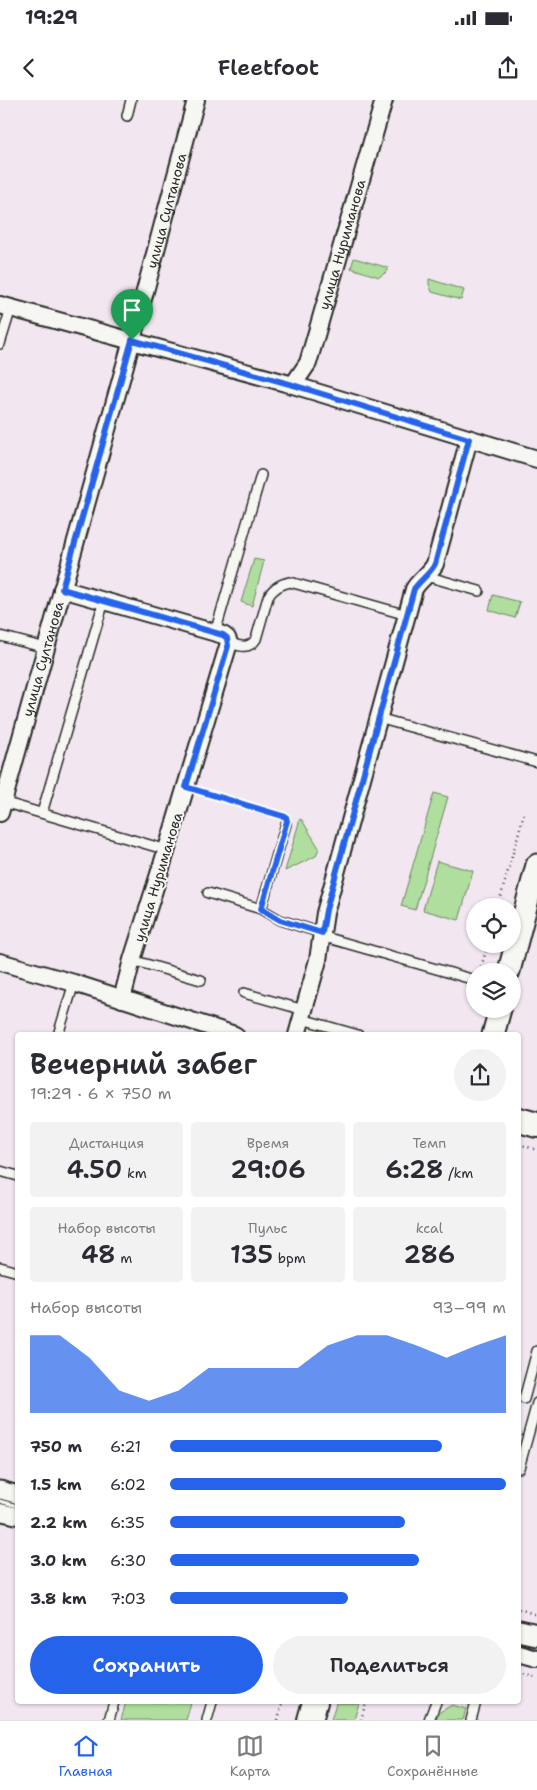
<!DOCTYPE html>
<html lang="ru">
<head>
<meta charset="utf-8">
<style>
  body { margin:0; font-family:"Shantell Sans",sans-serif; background:#f2f2f3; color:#2b2b33; height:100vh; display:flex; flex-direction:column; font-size:19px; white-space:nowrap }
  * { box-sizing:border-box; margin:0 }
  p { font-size:16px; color:#7c7c81 }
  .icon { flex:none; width:28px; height:28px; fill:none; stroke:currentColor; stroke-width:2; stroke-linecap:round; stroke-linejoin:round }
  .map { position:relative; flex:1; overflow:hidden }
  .details { position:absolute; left:15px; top:932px; width:506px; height:672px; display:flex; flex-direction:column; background:#fff; border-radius:5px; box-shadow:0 1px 4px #0004 }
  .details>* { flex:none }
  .buttons { position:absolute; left:466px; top:798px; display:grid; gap:10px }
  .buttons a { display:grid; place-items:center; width:55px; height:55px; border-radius:50%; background:#fff; box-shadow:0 1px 4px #0004; font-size:25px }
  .pin { position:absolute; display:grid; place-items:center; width:42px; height:42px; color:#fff; margin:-51px -21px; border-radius:50% 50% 50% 0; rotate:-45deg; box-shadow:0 0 5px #0007 }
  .pin .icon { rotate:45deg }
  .round { display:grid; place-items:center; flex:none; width:52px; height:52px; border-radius:26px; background:#f2f2f3 }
  .overview { display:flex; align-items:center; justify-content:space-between; height:85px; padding:0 15px }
  h1 { font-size:28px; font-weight:600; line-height:38px }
  .stats { display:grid; grid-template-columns:repeat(3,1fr); gap:8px; height:85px; padding:5px 15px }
  .stats div { display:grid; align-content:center; border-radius:5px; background:#f2f2f3; text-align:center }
  .stats b { font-size:25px; font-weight:600 }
  .stats small { font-size:14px; font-weight:400 }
  .stats p { font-size:14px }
  .chart { height:140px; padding:10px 15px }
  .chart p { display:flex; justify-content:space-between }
  .chart svg { width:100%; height:90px; margin-top:5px; fill:#2563eb; opacity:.7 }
  .button { display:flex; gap:10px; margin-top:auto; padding:10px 15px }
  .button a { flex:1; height:58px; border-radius:30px; background:#2563eb; color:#fff; font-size:20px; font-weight:600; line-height:58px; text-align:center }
  .button a+a { background:#f2f2f3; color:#2b2b33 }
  ul { padding:0 15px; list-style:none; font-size:16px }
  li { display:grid; grid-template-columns:80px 60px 1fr; align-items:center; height:38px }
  li i { height:12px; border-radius:6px; background:#2563eb }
  .status { display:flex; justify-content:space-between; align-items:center; height:35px; padding:0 25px; background:#fff; direction:ltr }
  .status svg { height:14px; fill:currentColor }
  header { display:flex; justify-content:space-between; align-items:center; height:65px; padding:0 15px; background:#fff; font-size:22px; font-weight:600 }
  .tabs { display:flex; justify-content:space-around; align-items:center; height:70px; border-top:1px solid #e1e1e2; background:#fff; font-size:14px; color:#7c7c81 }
  .tabs a { display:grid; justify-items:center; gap:2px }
  .tabs .current { color:#2563eb }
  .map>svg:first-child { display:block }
</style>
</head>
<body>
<div class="status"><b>19:29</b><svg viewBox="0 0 49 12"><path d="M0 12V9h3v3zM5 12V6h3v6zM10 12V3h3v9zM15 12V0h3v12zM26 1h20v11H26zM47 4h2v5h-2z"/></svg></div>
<header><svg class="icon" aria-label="back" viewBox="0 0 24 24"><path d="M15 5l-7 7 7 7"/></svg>Fleetfoot<svg class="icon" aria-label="share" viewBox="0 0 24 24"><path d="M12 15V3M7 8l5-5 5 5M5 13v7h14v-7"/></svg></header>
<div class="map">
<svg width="537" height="1620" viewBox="0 0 537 1620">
  <rect width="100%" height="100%" fill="#f2e7f0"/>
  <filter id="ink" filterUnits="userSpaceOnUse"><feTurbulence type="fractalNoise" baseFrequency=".02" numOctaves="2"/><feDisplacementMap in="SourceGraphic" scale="10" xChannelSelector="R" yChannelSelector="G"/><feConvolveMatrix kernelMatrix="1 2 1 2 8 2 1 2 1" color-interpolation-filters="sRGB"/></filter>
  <g filter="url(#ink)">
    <path fill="#afde9e" stroke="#6d8464" d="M354,158L389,168L385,173L379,177L351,168Z
      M429,179L464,190L461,200L432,192L429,184Z
      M254,459L264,461L252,506L241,502Z
      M493,495L520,502L515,518L489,510Z
      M434,693L448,697L415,810L401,806Z
      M300,719L302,720L319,748L316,756L285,771Z
      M437,761L473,771L459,820L423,810Z
      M126,1602H191V1603L186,1620H121Z
      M336,1603H359L354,1620H331Z
      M452,1605L466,1609L463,1620H436L438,1613Z"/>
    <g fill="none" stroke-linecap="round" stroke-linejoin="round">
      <g stroke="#2b2b2b" stroke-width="12">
        <path id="service" d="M127,16L131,0
          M0,244L11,208
          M426,476L479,491
          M215,533L261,375
          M0,536L46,548
          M229,543C239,546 249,550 256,539L268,497C273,488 280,484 290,482L407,515
          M378,618L537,662
          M3,702L167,750
          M42,713L104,501
          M208,793L261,809L286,724
          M261,809L280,820L322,833
          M321,836L475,880
          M132,860L201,880
          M244,893L304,910
          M302,919L358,935
          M58,935L74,883
          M0,1071L18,1076
          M0,1167L18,1172
          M524,1299L537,1251
          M519,1368L537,1303
          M109,1620L114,1602
          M207,1620L212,1602
          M429,1620L436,1602
          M471,1620L476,1602"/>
      </g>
      <g stroke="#2b2b2b" stroke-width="20">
        <g id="minor">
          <path d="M0,205L293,285L537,359"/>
          <path id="s1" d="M293,285L308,263L384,0"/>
          <path d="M62,489L223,535L227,538L229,543L171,736L132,860L122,899"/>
          <path id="s2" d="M0,713L132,240L196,0"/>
          <path d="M0,862L74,883L235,935"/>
          <path d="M297,935L318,860L325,813L414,489C420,479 430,474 435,464L469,339"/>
          <path d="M0,1412L18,1416"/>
          <path d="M519,1554L537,1559"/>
        </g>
      </g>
      <g stroke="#2b2b2b" stroke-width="25">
        <path id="tertiary" d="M509,871L537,765
          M493,935L500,909
          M0,1392L18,1397
          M519,1531L537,1535"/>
      </g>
      <g stroke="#2b2b2b" stroke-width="28">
        <path id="secondary" d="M519,1020L537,1025
          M310,1620L315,1602"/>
      </g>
      <path stroke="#2b2b2b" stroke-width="2.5" stroke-dasharray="1 4" stroke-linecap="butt" d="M199,691L280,715
        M498,806L524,714
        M480,871L488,844
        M519,1044L537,1050
        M519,1509L537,1515
        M519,1573L537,1578
        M278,1620L282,1602
        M361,1620L366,1602"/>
      <use href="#service" stroke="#f6f6f2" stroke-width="9"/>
      <use href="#minor" stroke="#f6f6f2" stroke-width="16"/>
      <use href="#tertiary" stroke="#f6f6f2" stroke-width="21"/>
      <use href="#secondary" stroke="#f6f6f2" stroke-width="24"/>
      <path stroke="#2b2b2b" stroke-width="1" d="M0,1399L18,1404
        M519,1544L537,1549"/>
    </g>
  </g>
  <g fill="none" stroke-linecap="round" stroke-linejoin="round" filter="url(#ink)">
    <g stroke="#fff" stroke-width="10">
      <path id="route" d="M132,240L293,285L469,339L435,464C430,474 420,480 414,489L326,810L322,833L280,820L261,809L287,721L286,717L186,687L228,546L227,538L223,535L62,489Z"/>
    </g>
    <use href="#route" stroke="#2563eb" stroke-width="6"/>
  </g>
  <g text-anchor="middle" stroke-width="4" stroke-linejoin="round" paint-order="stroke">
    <g font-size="14" fill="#2b2b2b" stroke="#f6f6f2">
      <text dy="5" stroke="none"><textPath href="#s2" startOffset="625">улица Султанова</textPath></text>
      <text dy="5" stroke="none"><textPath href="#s1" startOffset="150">улица Нуриманова</textPath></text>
      <text dy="5" stroke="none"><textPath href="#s2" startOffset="160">улица Султанова</textPath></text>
      <text transform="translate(158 777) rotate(-73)" y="5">улица Нуриманова</text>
    </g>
  </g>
</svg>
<div class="buttons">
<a><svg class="icon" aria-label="locate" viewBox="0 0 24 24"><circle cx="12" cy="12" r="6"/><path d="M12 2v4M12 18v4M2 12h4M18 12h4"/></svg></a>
<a><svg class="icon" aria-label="layers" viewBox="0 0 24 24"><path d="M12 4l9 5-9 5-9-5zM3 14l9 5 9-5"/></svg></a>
</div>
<div class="pin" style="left:132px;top:240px;background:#1e9e55"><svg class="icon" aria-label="arrive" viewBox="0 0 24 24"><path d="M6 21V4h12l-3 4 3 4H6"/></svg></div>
<section class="details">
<div class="overview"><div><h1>Вечерний забег</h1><p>19:29 · 6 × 750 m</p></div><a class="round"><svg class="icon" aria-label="share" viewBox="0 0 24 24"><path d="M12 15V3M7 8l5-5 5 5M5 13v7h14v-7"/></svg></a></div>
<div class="stats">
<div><p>Дистанция</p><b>4.50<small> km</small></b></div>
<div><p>Время</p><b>29:06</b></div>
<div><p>Темп</p><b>6:28<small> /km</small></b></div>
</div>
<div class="stats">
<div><p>Набор высоты</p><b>48<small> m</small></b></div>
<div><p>Пульс</p><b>135<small> bpm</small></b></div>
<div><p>kcal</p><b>286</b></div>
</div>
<div class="chart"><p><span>Набор высоты</span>93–99 m</p>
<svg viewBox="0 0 160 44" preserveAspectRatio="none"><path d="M0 44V6L10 6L20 17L30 33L40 38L50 33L60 22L70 22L80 22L90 22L100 11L110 6L120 6L130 11L140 17L150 11L160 6V44z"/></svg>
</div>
<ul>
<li><b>750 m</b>6:21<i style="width:81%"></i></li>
<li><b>1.5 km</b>6:02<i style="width:100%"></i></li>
<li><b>2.2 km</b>6:35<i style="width:70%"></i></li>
<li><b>3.0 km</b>6:30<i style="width:74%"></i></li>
<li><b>3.8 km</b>7:03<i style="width:53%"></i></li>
</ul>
<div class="button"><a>Сохранить</a><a>Поделиться</a></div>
</section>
</div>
<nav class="tabs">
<a class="current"><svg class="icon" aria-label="home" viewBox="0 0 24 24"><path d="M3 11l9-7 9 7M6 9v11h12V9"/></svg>Главная</a>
<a><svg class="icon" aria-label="map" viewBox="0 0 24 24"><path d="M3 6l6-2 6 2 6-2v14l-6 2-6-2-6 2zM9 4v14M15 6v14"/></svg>Карта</a>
<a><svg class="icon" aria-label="saved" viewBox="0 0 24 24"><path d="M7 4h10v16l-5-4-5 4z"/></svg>Сохранённые</a>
</nav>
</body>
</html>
